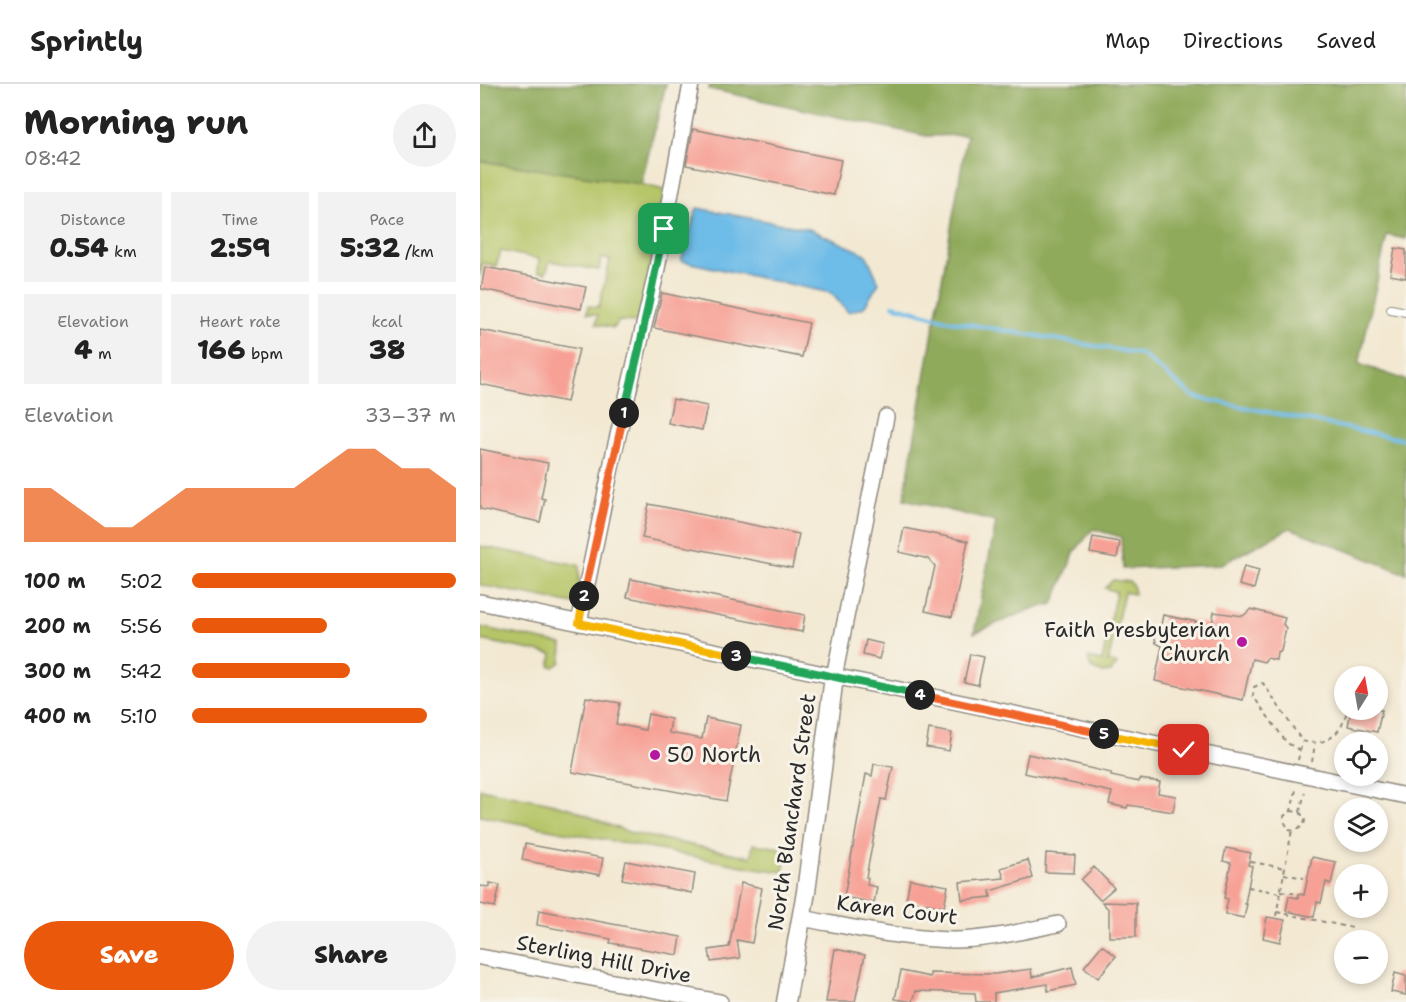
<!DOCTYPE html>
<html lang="en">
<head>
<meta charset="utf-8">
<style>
  body { margin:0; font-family:"Shantell Sans",sans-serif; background:#f2f2f2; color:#222; height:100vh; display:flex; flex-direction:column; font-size:22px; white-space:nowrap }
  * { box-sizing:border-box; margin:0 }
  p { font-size:20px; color:#767676 }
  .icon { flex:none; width:33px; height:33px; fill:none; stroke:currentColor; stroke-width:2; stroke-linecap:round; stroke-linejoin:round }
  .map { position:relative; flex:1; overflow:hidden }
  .details { display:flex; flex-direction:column; background:#fff; width:480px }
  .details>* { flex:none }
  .needle { width:39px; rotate:11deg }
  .fabs { position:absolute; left:854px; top:582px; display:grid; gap:12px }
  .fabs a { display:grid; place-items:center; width:54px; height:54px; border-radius:50%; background:#fff; box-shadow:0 3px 9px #0003; font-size:30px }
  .pin { position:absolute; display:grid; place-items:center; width:51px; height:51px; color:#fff; margin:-26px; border-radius:12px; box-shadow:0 3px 9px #0006 }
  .km { position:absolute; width:30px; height:30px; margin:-15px; border-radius:50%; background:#222; color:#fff; font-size:16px; line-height:30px; text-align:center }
  .round { display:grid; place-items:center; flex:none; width:63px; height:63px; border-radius:32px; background:#f2f2f2 }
  .overview { display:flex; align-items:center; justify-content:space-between; height:102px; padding:0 24px }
  h1 { font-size:33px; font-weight:800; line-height:45px }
  .figures { display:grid; grid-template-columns:repeat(3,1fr); gap:9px; height:102px; padding:6px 24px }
  .figures div { display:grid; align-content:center; border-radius:0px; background:#f2f2f2; text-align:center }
  .figures b { font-size:26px; font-weight:800 }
  .figures small { font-size:16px; font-weight:400 }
  .figures p { font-size:16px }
  .chart { height:168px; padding:12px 24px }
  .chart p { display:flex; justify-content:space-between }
  .chart svg { width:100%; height:108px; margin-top:6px; fill:#ea580c; opacity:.7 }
  .button { display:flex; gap:12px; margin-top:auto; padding:12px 24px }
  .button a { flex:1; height:69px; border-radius:36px; background:#ea580c; color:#fff; font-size:24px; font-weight:800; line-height:69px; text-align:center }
  .button a+a { background:#f2f2f2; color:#222 }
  ul { padding:0 24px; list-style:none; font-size:20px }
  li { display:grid; grid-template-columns:96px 72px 1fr; align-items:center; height:45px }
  li i { height:15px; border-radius:8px; background:#ea580c }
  header { display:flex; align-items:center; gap:36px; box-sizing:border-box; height:84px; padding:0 30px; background:#fff; border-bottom:2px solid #e0e0e0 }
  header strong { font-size:28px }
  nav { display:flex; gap:33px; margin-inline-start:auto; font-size:21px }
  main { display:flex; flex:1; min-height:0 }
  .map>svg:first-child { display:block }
</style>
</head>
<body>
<header>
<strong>Sprintly</strong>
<nav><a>Map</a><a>Directions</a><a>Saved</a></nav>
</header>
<main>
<section class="details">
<div class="overview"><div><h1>Morning run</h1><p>08:42</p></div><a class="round"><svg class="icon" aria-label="share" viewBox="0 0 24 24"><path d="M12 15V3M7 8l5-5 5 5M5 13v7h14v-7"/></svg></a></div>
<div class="figures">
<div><p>Distance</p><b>0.54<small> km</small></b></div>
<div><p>Time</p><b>2:59</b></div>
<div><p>Pace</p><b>5:32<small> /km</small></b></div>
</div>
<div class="figures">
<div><p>Elevation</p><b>4<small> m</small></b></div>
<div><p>Heart rate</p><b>166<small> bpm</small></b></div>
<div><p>kcal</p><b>38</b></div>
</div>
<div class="chart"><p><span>Elevation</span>33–37 m</p>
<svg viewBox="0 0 160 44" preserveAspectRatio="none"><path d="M0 44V22L10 22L20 30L30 38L40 38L50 30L60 22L70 22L80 22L90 22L100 22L110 14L120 6L130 6L140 14L150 14L160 22V44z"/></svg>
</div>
<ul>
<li><b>100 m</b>5:02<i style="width:100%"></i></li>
<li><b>200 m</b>5:56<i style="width:51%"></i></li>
<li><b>300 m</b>5:42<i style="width:60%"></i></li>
<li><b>400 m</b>5:10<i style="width:89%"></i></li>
</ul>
<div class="button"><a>Save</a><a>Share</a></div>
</section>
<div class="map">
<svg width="926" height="918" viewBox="0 0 926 918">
  <rect width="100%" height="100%" fill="#f7f3e8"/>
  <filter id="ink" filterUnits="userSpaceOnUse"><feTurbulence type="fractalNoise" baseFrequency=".0167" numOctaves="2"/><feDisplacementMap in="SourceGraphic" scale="12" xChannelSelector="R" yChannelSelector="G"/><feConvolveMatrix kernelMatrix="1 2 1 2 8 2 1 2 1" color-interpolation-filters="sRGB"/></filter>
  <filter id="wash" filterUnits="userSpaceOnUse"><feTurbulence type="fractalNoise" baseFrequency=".008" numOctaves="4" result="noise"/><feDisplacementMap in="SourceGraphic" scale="24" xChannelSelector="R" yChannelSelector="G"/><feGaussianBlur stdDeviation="1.35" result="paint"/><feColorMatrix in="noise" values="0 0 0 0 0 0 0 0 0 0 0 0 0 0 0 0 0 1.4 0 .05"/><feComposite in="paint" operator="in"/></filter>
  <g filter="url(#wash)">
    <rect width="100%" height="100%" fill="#f3e9d3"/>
    <path fill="#b6c568" stroke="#70784a" stroke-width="1.5" d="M0,77L161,100L184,106L181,130L168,129L167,142L176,154L158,238L139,237L134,244L116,240L118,231L107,229L108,222L119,223L130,176L121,174L119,186L70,177L66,189L58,188L59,175L21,167L16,182L3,179L0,192Z
      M0,462L99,481V500L93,520L0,501Z
      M633,496L650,498L653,502L654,510L644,508L628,578L637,580L631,588L623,589L611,584L608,574L622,577L636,508L625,504Z
      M0,543L82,560L81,578L74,583L70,582L72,570L0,556Z
      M0,705L66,718L93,725L129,741L152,749L271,773L273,760L307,765L303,788L268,783L0,732Z"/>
    <path fill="#90aa5c" stroke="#5e6a44" stroke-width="1.5" d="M0,0H186L161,100L0,77Z
      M230,0H926V155L907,151L879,280L926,296V490L810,444L740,481L643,485L641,453L613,445L595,467L573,520L552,525L494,549L516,438L424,415L487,51L446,52L229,5Z"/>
    <path fill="#6ebce8" stroke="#4c748a" stroke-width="1.5" d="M217,124L329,145L386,170L399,199L384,223L368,228L351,209L201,177Z"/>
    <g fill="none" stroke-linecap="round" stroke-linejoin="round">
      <path stroke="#6ebce8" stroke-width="4" d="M413,221L470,237L661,270L714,313L926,356"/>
    </g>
    <g id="blocks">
      <path fill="#f7a196" d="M213,45L361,76L354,111L206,81Z
        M915,164L926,166V194L910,191Z
        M5,183L106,203L101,225L1,205Z
        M182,209L329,239L322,273L174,244Z
        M0,246L99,265L87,318L0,300Z
        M193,315L227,322L222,346L188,339Z
        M0,365L68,379L61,414L65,415L60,438L0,425Z
        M169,420L319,450L312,484L162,454Z
        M424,444L488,457L472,533L445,527L455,482L449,475L419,468Z
        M613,453L640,458L637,474L610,469Z
        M764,482L779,486L774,505L759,501Z
        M151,495L325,531L322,548L147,513Z
        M771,525L805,534L803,540L806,544L801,567L797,569L796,576L787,574L784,578L772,575L763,616L675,597L682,562L676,559L674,549L679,550L683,531L732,541L734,528L763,532Z
        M386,556L403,560L399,575L383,571Z
        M490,570L504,573L498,601L484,598Z
        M106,613L140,619L136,640L165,646L168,630L191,635L189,649L222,655L226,634L261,641L246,717L92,688Z
        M871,626H902L897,648L868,642Z
        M449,645L472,649L469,667L446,663Z
        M548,670L631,689V692L659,698L660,695L680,698L678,709L696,712L693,728L648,721L647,724L629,720L632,708L544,689Z
        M394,680L413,683L406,716L401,715L386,793L388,794L387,801L397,803L394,819L364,813L386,690L392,692Z
        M45,760L123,774L120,791L42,776Z
        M746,764L771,769L768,781L772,782L765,820H767L764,834L745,830L748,815L744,814L751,779L743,777Z
        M566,769L595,771L594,789L565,788Z
        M832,773L856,778L851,800L846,798L841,819L837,818L834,833L806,827L809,812L818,814L819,810L824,811Z
        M548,776L553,794L510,807L511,813L482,816L480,798L524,794L521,784Z
        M146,777L215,790L212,809L142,795Z
        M614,783L634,804L620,816L601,796Z
        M430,795L468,802L464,823L426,816Z
        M10,799L20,801L15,823L0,820V802L10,803Z
        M261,799L282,804L272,859L257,856L260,874L231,878L229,866L249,863Z
        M622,818L656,819V853H629V826Z
        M59,826L201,853L198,871L130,859L131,855L57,841Z
        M787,833L805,836L800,858L783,854Z
        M622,861L636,872L618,894L604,883Z
        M355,865L385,871L375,918H346Z
        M592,883L596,901L568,907L567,900L514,909V918H496L495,909L436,907L433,918L415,915L421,887L450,893V889L515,890L551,885L552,893Z
        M915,889L926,892V911L911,908Z"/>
    </g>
  </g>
  <g filter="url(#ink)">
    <use href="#blocks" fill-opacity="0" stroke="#8f8a7f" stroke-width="1.5"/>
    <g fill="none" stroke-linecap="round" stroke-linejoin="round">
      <g stroke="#8f8a7f" stroke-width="10">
        <path id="service" d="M911,225L926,228"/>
      </g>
      <g stroke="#8f8a7f" stroke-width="18">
        <path id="minor" d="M0,518L926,712
          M99,539L135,364L176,190L211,0
          M354,593L406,333
          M321,834C371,843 422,855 473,856C508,856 543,847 578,840
          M0,873L240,918"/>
      </g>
      <g stroke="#8f8a7f" stroke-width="21">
        <path id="tertiary" d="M306,918L326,808L354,593"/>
      </g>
      <path stroke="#8f8a7f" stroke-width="2" stroke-dasharray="4.5 4.5" stroke-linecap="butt" d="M820,666L807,659L773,612L774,603L783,599L822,657C847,663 862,650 867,626
        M818,676L822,658
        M832,678L835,660
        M811,727L820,728L825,736L824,741L815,747L809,746L804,737V732L811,727L816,706
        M820,728L825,708
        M771,778L805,784
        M804,790L824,794
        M768,803L800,809
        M801,807L817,810
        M797,828L873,844
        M796,832L812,746"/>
      <use href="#service" stroke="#fff" stroke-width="8"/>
      <use href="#minor" stroke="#fff" stroke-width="15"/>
      <use href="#tertiary" stroke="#fff" stroke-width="18"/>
    </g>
  </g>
  <g fill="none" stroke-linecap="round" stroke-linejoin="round" filter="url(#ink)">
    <g stroke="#fff" stroke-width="12">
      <path id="split-1" d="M144,329L160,261L184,145"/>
    </g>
    <g stroke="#fff" stroke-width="12">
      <path id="split-2" d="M104,512L144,329"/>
    </g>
    <g stroke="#fff" stroke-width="12">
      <path id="split-3" d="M104,512L99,539L256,572"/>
    </g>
    <g stroke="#fff" stroke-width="12">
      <path id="split-4" d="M256,572L440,611"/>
    </g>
    <g stroke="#fff" stroke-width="12">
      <path id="split-5" d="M440,611L624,650"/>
    </g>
    <g stroke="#fff" stroke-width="12">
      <path id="split-6" d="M624,650L704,666"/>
    </g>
    <use href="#split-1" stroke="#22a559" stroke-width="8"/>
    <use href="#split-2" stroke="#f0652b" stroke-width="8"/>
    <use href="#split-3" stroke="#f5b400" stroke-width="8"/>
    <use href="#split-4" stroke="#22a559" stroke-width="8"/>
    <use href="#split-5" stroke="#f0652b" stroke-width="8"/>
    <use href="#split-6" stroke="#f5b400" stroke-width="8"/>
  </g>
  <g fill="#b5179e" stroke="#f7f3e8" stroke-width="2">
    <circle cx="762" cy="558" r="6"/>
    <circle cx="175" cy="671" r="6"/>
  </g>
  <g text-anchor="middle" stroke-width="6" stroke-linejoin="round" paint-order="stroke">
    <g font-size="21" fill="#2b2b2b" stroke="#f7f3e8" text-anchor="end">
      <text x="750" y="553">Faith Presbyterian<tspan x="750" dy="24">Church</tspan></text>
      <text x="187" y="678" text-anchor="start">50 North</text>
    </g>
    <g font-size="21" fill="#2b2b2b" stroke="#f7f3e8">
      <text transform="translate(312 728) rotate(-82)" y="7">North Blanchard Street</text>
      <text transform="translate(417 826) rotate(7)" y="7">Karen Court</text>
      <text transform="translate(124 875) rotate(11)" y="7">Sterling Hill Drive</text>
    </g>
  </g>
</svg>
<div class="fabs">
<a><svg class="needle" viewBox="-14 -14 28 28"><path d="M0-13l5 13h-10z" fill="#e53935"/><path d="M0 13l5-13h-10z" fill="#767676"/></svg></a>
<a><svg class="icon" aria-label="locate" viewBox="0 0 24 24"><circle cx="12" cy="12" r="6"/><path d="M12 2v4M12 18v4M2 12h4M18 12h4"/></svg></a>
<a><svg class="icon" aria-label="layers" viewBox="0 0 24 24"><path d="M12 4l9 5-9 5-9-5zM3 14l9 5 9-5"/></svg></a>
<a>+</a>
<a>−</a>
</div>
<div class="pin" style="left:184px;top:145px;background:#1e9e55"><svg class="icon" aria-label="arrive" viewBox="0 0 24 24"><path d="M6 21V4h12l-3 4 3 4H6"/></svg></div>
<div class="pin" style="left:704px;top:666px;background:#d93025"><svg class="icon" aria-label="check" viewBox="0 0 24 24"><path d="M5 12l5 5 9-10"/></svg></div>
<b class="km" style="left:144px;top:329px">1</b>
<b class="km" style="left:104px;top:512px">2</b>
<b class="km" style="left:256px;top:572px">3</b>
<b class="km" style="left:440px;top:611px">4</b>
<b class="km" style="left:624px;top:650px">5</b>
</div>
</main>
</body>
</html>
